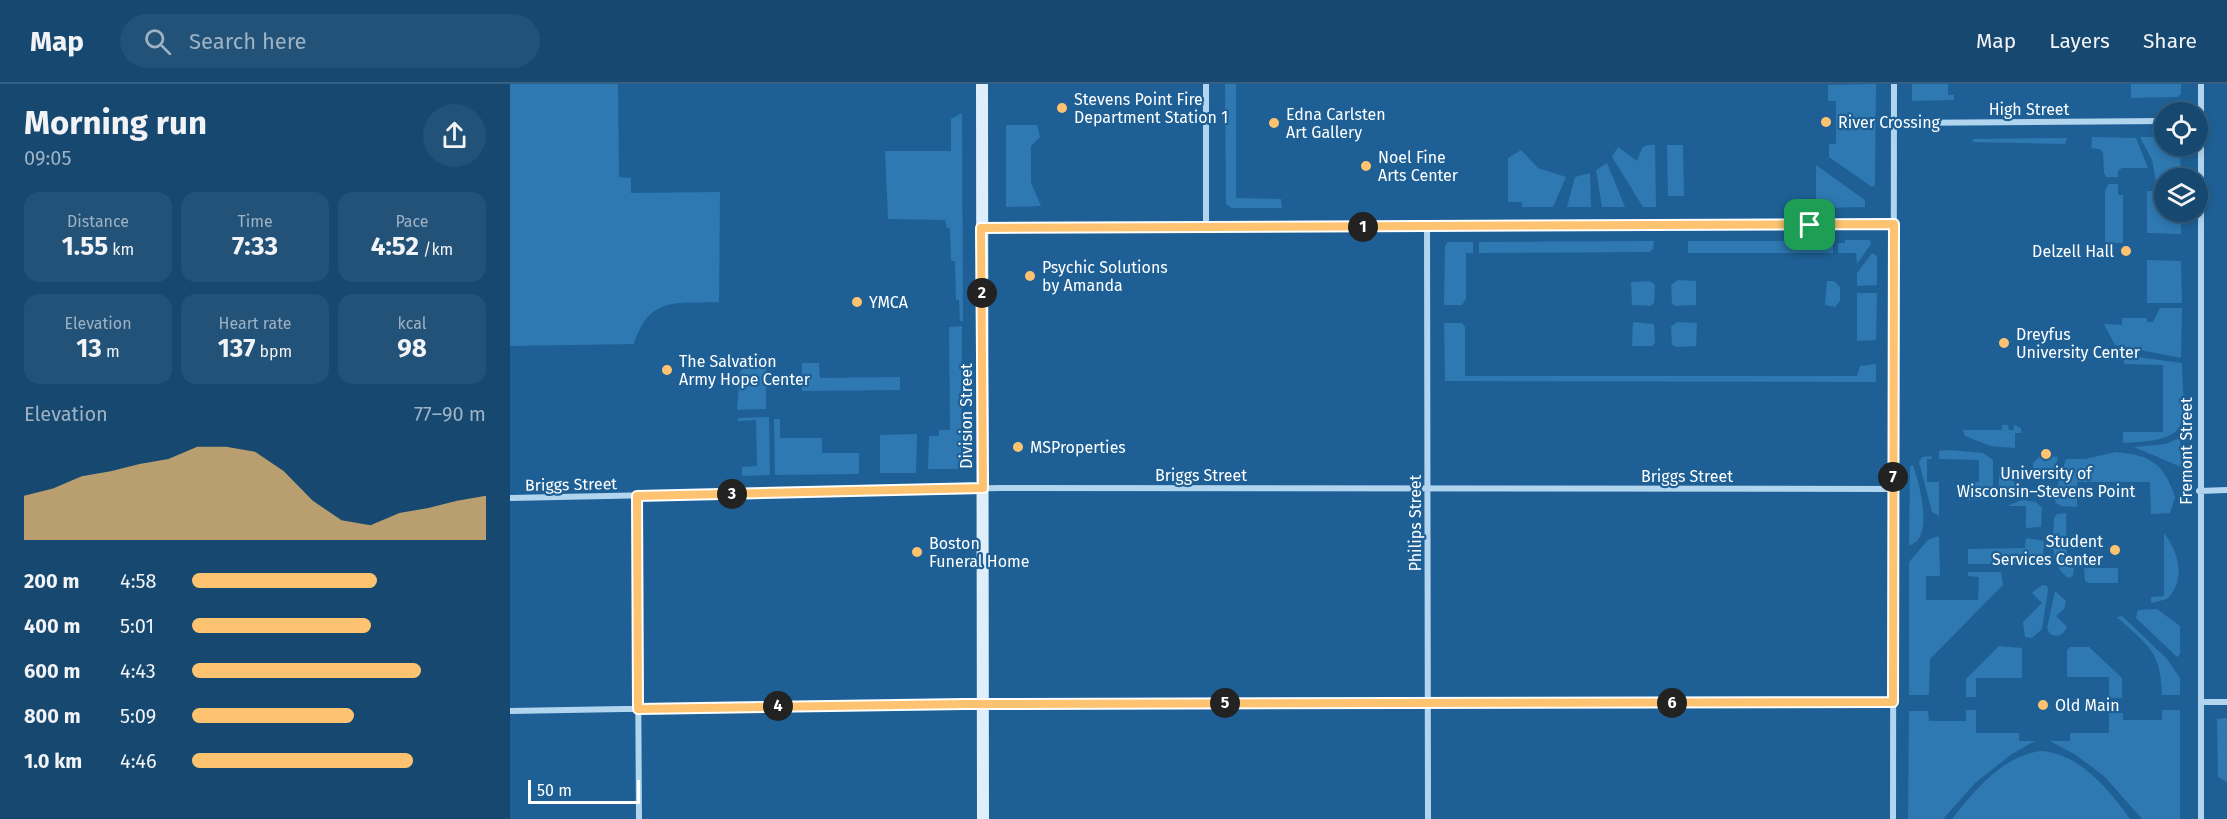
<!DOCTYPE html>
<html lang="en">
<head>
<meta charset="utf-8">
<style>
  body { margin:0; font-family:"Fira Sans",sans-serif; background:#235278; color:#f1f3f6; height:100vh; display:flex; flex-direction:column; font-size:22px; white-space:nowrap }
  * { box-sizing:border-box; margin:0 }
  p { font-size:20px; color:#9eb2c3 }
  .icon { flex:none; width:33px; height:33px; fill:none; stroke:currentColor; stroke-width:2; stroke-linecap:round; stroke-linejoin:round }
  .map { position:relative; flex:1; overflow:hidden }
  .panel { display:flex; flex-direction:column; background:#164870; width:510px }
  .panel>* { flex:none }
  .buttons { position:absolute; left:1644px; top:18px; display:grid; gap:12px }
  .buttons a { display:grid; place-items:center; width:54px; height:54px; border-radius:50%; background:#164870; box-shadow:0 3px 9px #0003,0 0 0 2px #356083; font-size:30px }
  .scale { position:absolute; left:18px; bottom:15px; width:112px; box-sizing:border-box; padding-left:6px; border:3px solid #fff; border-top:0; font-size:16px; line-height:21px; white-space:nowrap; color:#fff; -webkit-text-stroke:4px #1e6095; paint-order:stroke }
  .pin { position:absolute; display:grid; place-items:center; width:51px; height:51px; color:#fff; margin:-26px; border-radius:12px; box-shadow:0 3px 9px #0006 }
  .km { position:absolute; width:30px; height:30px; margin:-15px; border-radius:50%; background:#222; color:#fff; font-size:16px; line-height:30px; text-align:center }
  .round { display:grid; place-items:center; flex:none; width:63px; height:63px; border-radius:32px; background:#235278 }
  .head { display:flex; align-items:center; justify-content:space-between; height:102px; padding:0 24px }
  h1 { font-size:33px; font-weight:700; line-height:45px }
  .stats { display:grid; grid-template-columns:repeat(3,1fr); gap:9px; height:102px; padding:6px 24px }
  .stats div { display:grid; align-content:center; border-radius:15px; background:#235278; text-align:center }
  .stats b { font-size:26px; font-weight:700 }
  .stats small { font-size:16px; font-weight:400 }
  .stats p { font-size:16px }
  .chart { height:168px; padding:12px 24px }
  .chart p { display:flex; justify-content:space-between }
  .chart svg { width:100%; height:108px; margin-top:6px; fill:#fec370; opacity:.7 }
  ul { padding:0 24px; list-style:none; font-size:20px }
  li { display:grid; grid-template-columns:96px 72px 1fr; align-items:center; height:45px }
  li i { height:15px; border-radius:8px; background:#fec370 }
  header { display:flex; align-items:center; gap:36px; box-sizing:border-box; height:84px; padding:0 30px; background:#164870; border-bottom:2px solid #356083 }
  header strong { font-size:28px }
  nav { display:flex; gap:33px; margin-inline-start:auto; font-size:21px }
  .search { width:420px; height:54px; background:#235278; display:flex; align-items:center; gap:15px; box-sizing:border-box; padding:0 21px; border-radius:33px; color:#9eb2c3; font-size:22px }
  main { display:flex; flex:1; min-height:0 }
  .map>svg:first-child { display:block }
</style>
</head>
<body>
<header>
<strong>Map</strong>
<div class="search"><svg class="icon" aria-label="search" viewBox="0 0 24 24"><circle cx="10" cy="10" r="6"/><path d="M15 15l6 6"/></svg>Search here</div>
<nav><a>Map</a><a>Layers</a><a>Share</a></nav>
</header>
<main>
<section class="panel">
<div class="head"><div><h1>Morning run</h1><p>09:05</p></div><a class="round"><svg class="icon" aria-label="share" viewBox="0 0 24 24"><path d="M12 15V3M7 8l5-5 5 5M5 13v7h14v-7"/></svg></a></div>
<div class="stats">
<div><p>Distance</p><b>1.55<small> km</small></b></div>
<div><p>Time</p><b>7:33</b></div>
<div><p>Pace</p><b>4:52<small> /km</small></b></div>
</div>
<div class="stats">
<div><p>Elevation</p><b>13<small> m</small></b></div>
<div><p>Heart rate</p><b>137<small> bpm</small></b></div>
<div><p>kcal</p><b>98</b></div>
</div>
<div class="chart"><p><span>Elevation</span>77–90 m</p>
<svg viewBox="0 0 160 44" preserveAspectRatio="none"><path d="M0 44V26L10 23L20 18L30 16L40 13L50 11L60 6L70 6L80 8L90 16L100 28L110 36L120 38L130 33L140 31L150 28L160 26V44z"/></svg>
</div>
<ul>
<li><b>200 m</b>4:58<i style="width:63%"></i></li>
<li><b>400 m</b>5:01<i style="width:61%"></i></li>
<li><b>600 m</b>4:43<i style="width:78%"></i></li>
<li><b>800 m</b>5:09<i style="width:55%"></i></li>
<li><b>1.0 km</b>4:46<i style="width:75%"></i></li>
</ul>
</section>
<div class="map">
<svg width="1717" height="735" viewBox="0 0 1717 735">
  <rect width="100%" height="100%" fill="#1e6095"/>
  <path fill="#2e79b1" d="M0,0H108L109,93L121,94V109L210,108L209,218C167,220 139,211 124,260L0,262Z
    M715,0H726V114L771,115L772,124H722L716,120Z
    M1366,0L1365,101L1362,103L1319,73V60H1326V17H1318V1Z
    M1402,0H1438V11H1444V16L1402,17Z
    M1621,0H1671V10L1667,13L1621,14Z
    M452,29L453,237H450L449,216H446L445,177H441L440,144H437L435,136L378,135L375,67H441V35Z
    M496,41H527L530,53L521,62V99L531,122L496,123Z
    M1582,53L1626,54L1638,84H1612L1608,87V93H1596L1594,89L1593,69L1590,65L1581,64Z
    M1630,53H1654V62H1670L1671,94H1654V102H1647L1642,76Z
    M1557,54L1555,60L1463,58V55Z
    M1137,61H1145L1146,123H1133L1102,73L1108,63L1127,77L1132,64Z
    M1157,61H1173L1174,112H1158Z
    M1011,66L1028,84L1056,93L1043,123H1012V118H998V74Z
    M1097,79L1115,123H1092L1086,86Z
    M1306,81L1355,116V123L1306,124Z
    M1080,89L1081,123H1057L1065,93Z
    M1599,100H1608V111H1613V159H1595V106Z
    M1637,107H1654V128H1671V150L1637,149Z
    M1335,156H1360L1361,160L1347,180L1346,169H1328V159H1335Z
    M1144,157L1143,165L1139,168L969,169V158Z
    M1178,157H1323V169H1178Z
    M938,158H963V169H956V215L952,221H934L935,162Z
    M1362,169L1367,172V201L1347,202V189Z
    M1637,176L1671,177L1672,219H1637Z
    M1168,196L1186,197V221L1165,222L1162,219L1161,201Z
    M1140,197L1145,201L1144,219L1140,222L1122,221L1121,198Z
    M1317,197H1324L1330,203V217L1325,223L1315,221Z
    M1347,209H1367L1366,256L1347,257Z
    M1650,224H1672L1671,274L1605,261L1594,240L1612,241V234H1637V238H1643Z
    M1123,238L1144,240L1145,259L1142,262H1122Z
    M1167,238L1187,239L1186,262L1167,263L1162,261L1161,243Z
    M934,239H952L955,243V292H1347L1350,282L1366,280V298L935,297Z
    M452,242L451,385H418L419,352H429V346H440L439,243Z
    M1613,271L1672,279C1673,341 1686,356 1613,359V348H1653V281L1614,280Z
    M292,279H309L310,294L390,293V306L292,307Z
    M256,283V325L227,326L230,288L234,284Z
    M259,333L260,391L232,392V383L247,382L246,336L228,337V334Z
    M264,335H270V354H312V369H349V390L265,391Z
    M1492,341H1498L1499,346H1504V341L1511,344V349H1505V364L1481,362L1455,352L1453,346H1492Z
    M407,350L406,389H370V351Z
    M1670,354L1671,383L1624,363L1655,360Z
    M1440,366L1473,369L1483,376V405L1480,414L1458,416V398H1469V376L1429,375V367Z
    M1606,368C1641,371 1654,380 1665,413L1660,429L1641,430L1640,398H1567V423L1551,422L1546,419L1544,413L1556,375H1575Z
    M1531,371L1548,373L1542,392C1536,396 1529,395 1523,390V379Z
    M1421,372L1422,375H1417V398H1429V432L1422,428L1409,378L1412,373Z
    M1403,381C1409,398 1425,456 1399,461L1400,383Z
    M1490,382L1504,397V407L1498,413H1489L1488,409Z
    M1512,416L1526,418L1532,424L1531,443L1516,444V422H1497Z
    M1556,429L1557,483L1564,484L1563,491L1559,494C1539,482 1543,455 1544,434L1547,430Z
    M1654,449C1668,467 1677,496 1657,515L1641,519V513L1654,512Z
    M1429,452L1430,492H1416V516H1468L1469,493L1458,492V488H1491L1493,501L1420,575L1419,611H1399V478L1418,456Z
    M1516,454L1534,457L1533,472L1525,480H1458V465L1515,464Z
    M1574,484H1608V499H1579L1575,497Z
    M1532,501L1537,502L1538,506L1532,545L1522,554L1515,553L1513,538L1532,519L1522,509Z
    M1545,507L1556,517L1554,525L1546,532L1557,543C1553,551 1549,554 1540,550L1537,544Z
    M1647,525L1670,542V570L1667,573L1626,534L1628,526Z
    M1612,532L1657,575L1670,594V611H1652C1651,566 1638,562 1607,533Z
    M1489,562L1512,564V594H1466V613H1456V595Z
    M1560,563H1579L1612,594V614H1599V593H1557V566Z
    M1456,626H1466V649H1509V657H1525L1502,670L1465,699L1433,735H1398L1399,627H1418L1419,637H1456Z
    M1652,626H1670V735H1632L1595,693L1566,671L1540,657H1560V649H1599V629H1613V636H1652Z
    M1717,634V698L1708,693L1707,635Z
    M1533,667C1571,671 1599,706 1620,735H1442C1464,707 1495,669 1533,667Z"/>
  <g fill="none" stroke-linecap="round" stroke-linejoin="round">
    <path stroke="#b1d4ef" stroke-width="6" d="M696,0V143
      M1384,39L1654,37
      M917,143L918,735
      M472,144L1384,140
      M1689,407L1717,406
      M127,413L129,735
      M0,414L491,404L1383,405
      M1692,618H1717
      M0,627L455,619L1383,618
      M1383,735L1384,0
      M1691,735V0"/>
    <path stroke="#deeefb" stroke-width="12" d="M472,0L473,735"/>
  </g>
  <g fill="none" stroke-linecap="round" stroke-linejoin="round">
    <g stroke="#fff" stroke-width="12">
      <path id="route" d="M1384,140L1383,618L455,620L128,625L127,412L473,404L471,144Z"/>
    </g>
    <use href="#route" stroke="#fec370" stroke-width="8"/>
  </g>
  <g fill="#fec370" stroke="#1e6095" stroke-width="2">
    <circle cx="552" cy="24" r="6"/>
    <circle cx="1316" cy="38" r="6"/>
    <circle cx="764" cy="39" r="6"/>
    <circle cx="856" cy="82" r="6"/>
    <circle cx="1616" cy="167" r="6"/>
    <circle cx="520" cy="192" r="6"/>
    <circle cx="347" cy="218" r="6"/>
    <circle cx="1494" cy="259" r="6"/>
    <circle cx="157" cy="286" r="6"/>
    <circle cx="508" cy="363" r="6"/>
    <circle cx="1536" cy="370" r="6"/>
    <circle cx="1605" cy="466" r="6"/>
    <circle cx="407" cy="468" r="6"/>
    <circle cx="1533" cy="621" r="6"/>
  </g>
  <g text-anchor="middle" stroke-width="4.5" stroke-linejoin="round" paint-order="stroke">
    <g font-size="16" fill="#fff" stroke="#1e6095" text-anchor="start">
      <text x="564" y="21">Stevens Point Fire<tspan x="564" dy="18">Department Station 1</tspan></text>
      <text x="776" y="36">Edna Carlsten<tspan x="776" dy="18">Art Gallery</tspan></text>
      <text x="1328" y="44">River Crossing</text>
      <text x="868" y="79">Noel Fine<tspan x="868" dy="18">Arts Center</tspan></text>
      <text x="1604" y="173" text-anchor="end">Delzell Hall</text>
      <text x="532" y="189">Psychic Solutions<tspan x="532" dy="18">by Amanda</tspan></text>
      <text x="359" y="224">YMCA</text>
      <text x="1506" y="256">Dreyfus<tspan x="1506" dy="18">University Center</tspan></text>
      <text x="169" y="283">The Salvation<tspan x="169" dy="18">Army Hope Center</tspan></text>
      <text x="520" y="369">MSProperties</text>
      <text x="1536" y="395" text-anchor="middle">University of<tspan x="1536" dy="18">Wisconsin–Stevens Point</tspan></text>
      <text x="1593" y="463" text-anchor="end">Student<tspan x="1593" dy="18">Services Center</tspan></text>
      <text x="419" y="465">Boston<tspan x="419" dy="18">Funeral Home</tspan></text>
      <text x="1545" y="627">Old Main</text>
    </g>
    <g font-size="16" fill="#fff" stroke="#1e6095">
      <text x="1519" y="31">High Street</text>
      <text transform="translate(456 332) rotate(-90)" y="6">Division Street</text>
      <text transform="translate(1676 367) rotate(-90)" y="6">Fremont Street</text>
      <text x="691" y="397">Briggs Street</text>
      <text x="1177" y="398">Briggs Street</text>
      <text transform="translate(61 400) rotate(-1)" y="6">Briggs Street</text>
      <text transform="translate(905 439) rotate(-90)" y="6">Philips Street</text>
    </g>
  </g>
</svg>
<div class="buttons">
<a><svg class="icon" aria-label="locate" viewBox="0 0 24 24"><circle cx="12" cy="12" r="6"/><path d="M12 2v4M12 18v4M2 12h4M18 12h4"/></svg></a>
<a><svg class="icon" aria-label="layers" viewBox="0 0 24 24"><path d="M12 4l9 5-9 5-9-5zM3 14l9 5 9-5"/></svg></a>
</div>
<div class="scale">50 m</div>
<div class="pin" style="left:1300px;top:141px;background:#1e9e55"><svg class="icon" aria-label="arrive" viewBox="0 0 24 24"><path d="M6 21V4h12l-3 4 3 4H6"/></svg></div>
<b class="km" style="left:853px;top:143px">1</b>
<b class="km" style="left:472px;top:209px">2</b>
<b class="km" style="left:222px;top:410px">3</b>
<b class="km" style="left:268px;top:622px">4</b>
<b class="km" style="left:715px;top:619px">5</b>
<b class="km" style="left:1162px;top:619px">6</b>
<b class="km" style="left:1383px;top:393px">7</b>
</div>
</main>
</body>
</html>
